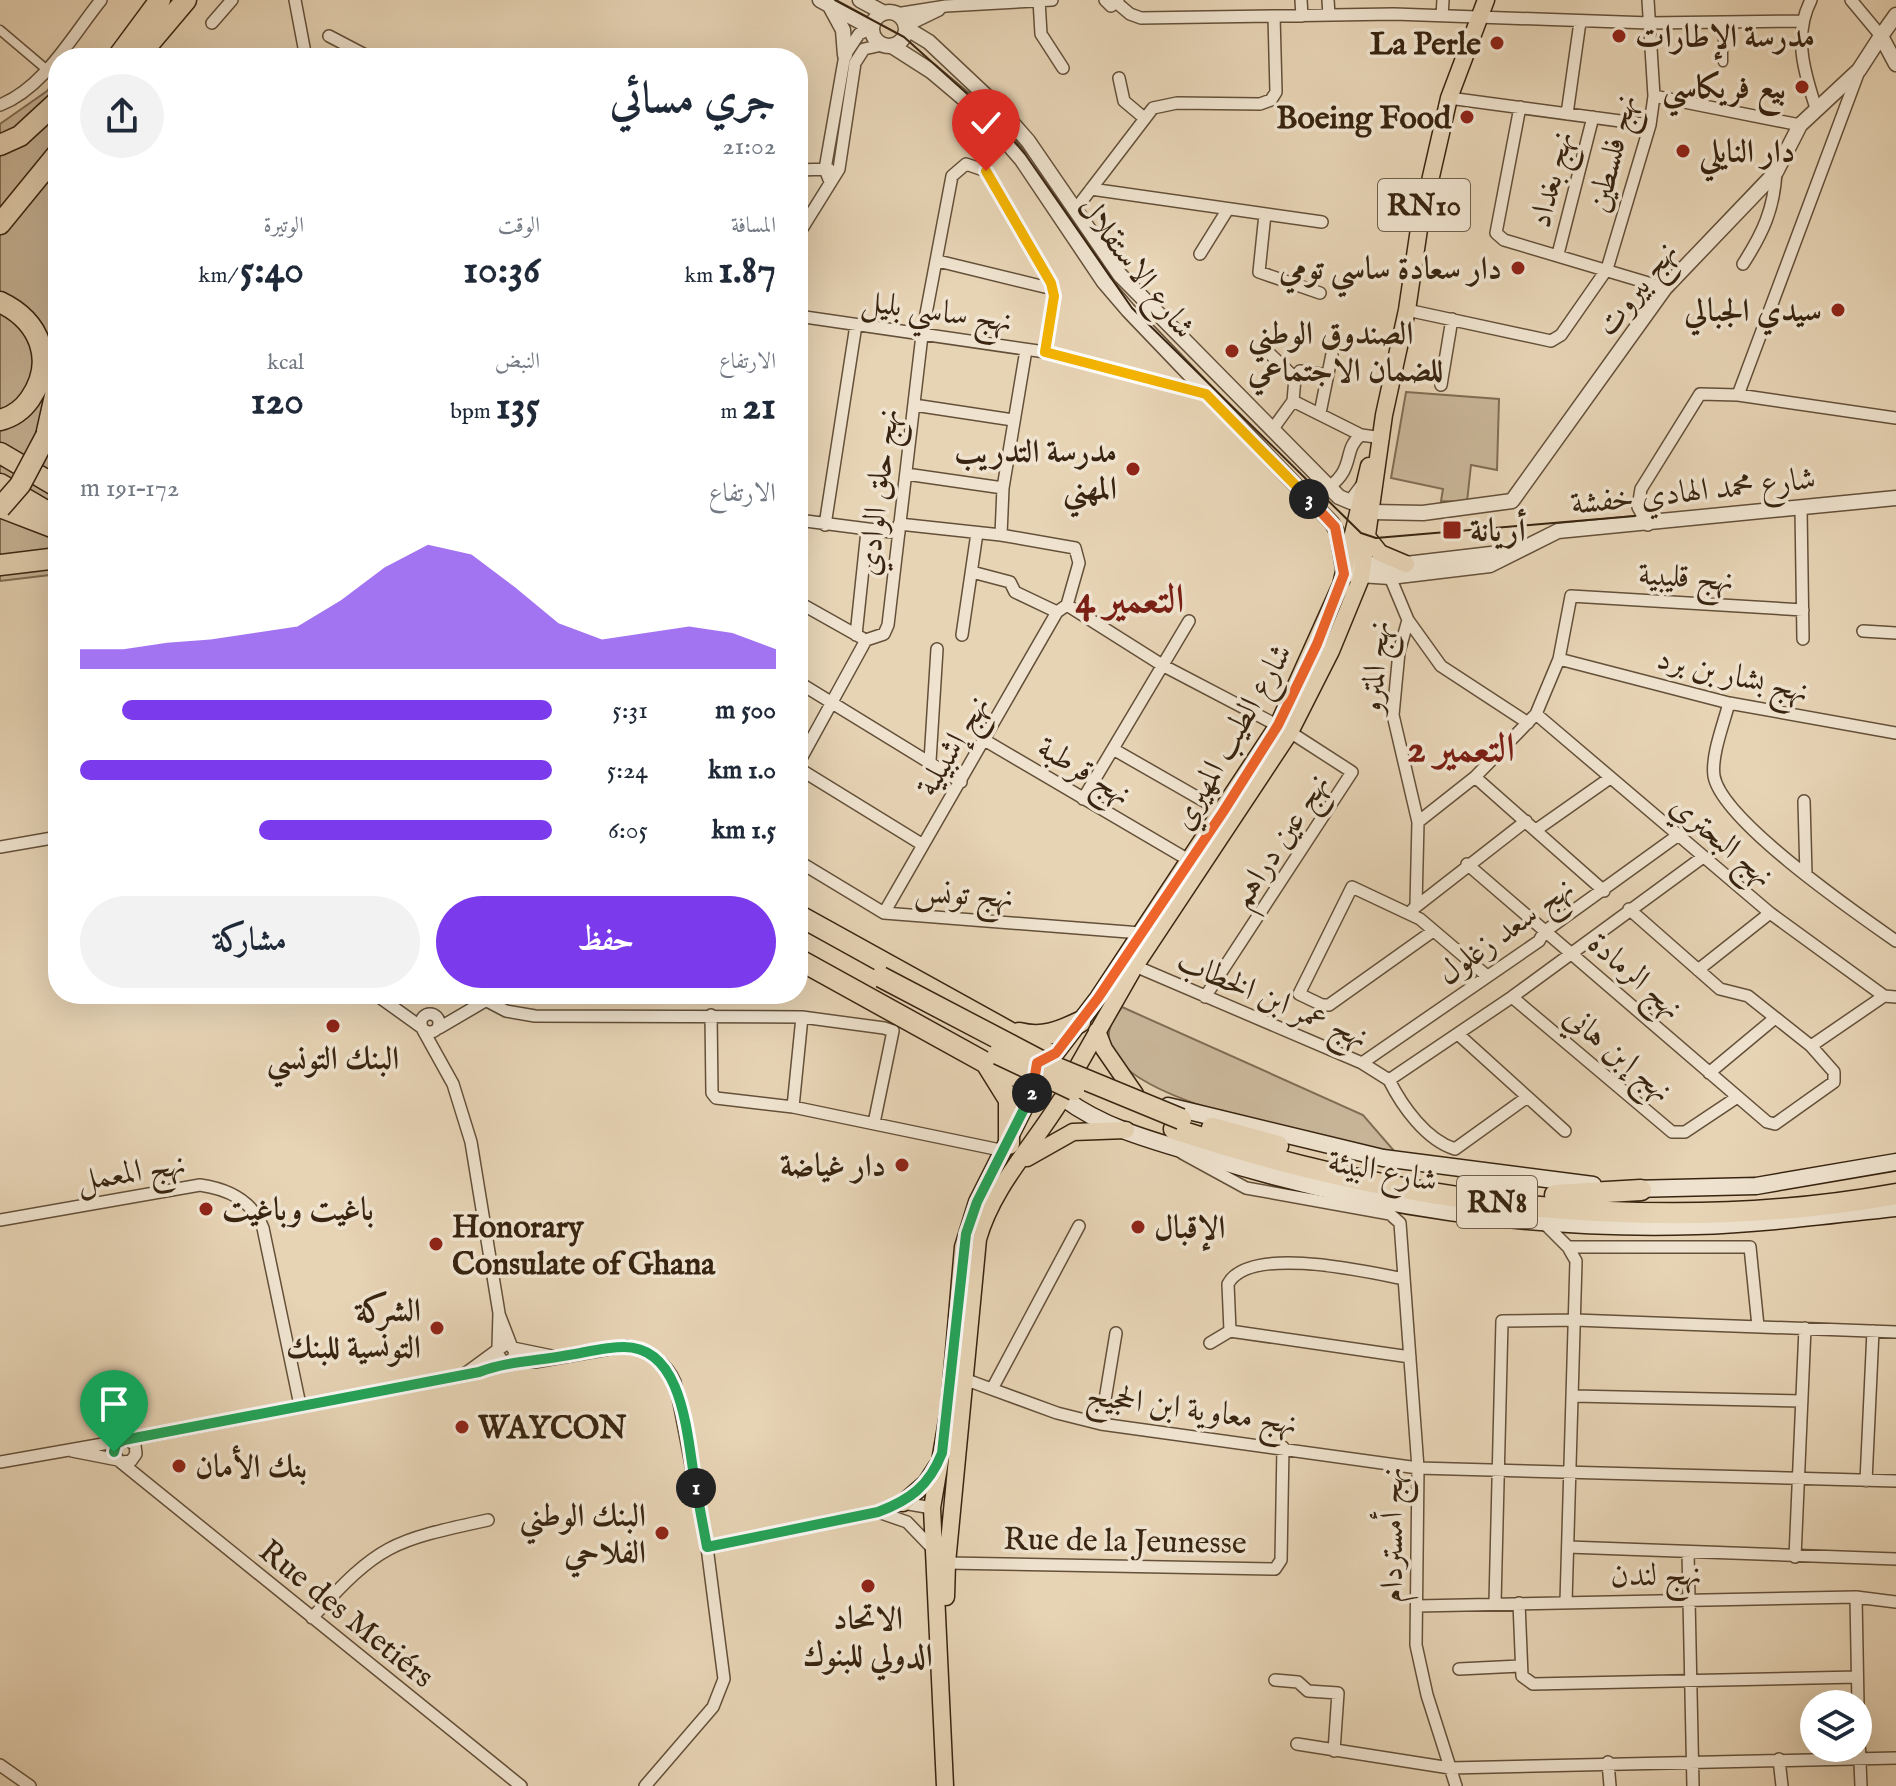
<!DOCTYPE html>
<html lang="ar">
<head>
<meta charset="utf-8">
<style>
  body { margin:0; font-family:"IM FELL English",Amiri,serif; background:#f2f2f3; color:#1f2937; direction:rtl; height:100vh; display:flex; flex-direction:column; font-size:30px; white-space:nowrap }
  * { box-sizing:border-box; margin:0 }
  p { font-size:26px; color:#747a83 }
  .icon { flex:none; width:44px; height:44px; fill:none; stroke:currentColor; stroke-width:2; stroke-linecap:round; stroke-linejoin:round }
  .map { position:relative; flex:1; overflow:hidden; direction:ltr }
  .drawer { position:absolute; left:48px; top:48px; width:760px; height:956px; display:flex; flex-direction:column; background:#fff; border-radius:32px; box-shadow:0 8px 32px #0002; direction:rtl }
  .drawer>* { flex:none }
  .tools { position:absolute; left:1800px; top:1690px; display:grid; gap:16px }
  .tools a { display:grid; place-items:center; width:72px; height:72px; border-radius:50%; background:#fff; box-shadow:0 8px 32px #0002; font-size:40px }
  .pin { position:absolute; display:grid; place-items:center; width:68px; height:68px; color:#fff; margin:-82px -34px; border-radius:50% 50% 50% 0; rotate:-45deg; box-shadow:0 0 8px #0007 }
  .pin .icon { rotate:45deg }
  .km { position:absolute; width:40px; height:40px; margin:-20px; border-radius:50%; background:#222; color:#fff; font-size:22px; line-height:40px; text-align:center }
  .round { display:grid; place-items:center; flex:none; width:84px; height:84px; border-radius:42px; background:#f2f2f3 }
  .summary { display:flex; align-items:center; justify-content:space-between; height:136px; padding:0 32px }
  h1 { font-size:44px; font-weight:700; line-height:60px }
  .stats { display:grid; grid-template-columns:repeat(3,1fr); gap:12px; height:136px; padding:8px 32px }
  .stats div { display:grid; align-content:center }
  .stats b { font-size:40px; font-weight:700 }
  .stats small { font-size:22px; font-weight:400 }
  .stats p { font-size:22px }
  .chart { height:224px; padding:16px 32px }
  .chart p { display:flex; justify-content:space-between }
  .chart svg { width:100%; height:144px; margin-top:8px; fill:#7c3aed; opacity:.7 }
  .action { display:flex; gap:16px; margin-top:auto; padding:16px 32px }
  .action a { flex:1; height:92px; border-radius:48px; background:#7c3aed; color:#fff; font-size:32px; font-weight:700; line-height:92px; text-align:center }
  .action a+a { background:#f2f2f3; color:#1f2937 }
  ul { padding:0 32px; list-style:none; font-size:26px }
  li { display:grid; grid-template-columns:128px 96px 1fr; align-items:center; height:60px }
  li i { height:20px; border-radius:10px; background:#7c3aed }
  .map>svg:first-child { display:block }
</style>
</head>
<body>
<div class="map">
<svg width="1896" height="1786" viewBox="0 0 1896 1786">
  <rect width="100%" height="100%" fill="#e7d4b5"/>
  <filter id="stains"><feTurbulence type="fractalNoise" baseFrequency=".0025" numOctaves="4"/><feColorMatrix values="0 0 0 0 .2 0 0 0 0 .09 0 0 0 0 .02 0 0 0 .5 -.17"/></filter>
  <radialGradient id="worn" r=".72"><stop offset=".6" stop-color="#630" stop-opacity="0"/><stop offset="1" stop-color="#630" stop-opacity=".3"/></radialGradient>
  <path fill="#c9b699" stroke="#806d54" stroke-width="2" d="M55,80L58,574L0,581V124L47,91Z
    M1406,392L1499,399L1497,470L1471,465L1467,502L1441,501L1443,489L1391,478Z
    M1122,1007L1363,1115L1396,1153C1340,1140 1117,1105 1109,1041C1107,1027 1114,1018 1122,1007Z"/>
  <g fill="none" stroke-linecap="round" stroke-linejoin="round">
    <g stroke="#645039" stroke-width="11">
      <path id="pedestrian" d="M1723,22V62
        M0,30L46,69"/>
    </g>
    <g stroke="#645039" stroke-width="14">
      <path id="minor" d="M295,0L306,58
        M1039,0L1041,34L1063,68
        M1105,0L1111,6L1118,0
        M1301,0L1302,16
        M1328,0L1329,15
        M1811,0C1793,35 1804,72 1816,108
        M1851,0L1881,36
        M1117,3L1130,14L1141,18L1394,14L1649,23L1800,21
        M896,14L946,6L1052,0
        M1442,16L1443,0
        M212,23L232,0
        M906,26L939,10
        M329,36L371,58
        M1119,78L1124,101L1143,117
        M1654,96L1800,125
        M1449,98L1650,125
        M0,105C44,88 72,36 101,0
        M1520,107L1496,233L1504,240L1665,288
        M1567,114L1580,22
        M798,170L829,169
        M830,182L825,169L845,55L859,34L872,28
        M1091,189L1322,222
        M1075,210L1153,108L1177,103L1260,104L1271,100L1276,92L1274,16
        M1265,214L1259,272L1320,293
        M798,235L839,169L855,63L864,49L882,45
        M1200,254L1228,209
        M1558,254L1593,117
        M938,261L1053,289
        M1743,264C1763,233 1774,209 1776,172
        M1407,310L1551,341L1561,335L1607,269L1650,125L1654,96L1648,0
        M798,316L1045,352L1206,394
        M1269,353L1295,378
        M1441,385L1452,319
        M1738,395L1859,71
        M1293,401L1361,435
        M914,405L1013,420
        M1320,413L1332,354
        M1272,430L1293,401L1295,378L1300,371L1327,375
        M906,474L1003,488
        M1329,487C1356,467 1342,450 1361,435L1383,438
        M1801,509L1803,639
        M798,520L899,533
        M899,524L1001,535L1075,548L1079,563L1067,605
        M825,525L856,325
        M1648,525L1638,507L1641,489L1700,394L1738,395L1896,418
        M1001,535L1003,488L1026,350
        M972,572L1010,582L1015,592L1057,612
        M1390,577L1408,620L1399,652L1393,715L1418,822L1416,905
        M798,602L862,638
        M1067,605L1162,665L1290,732L1352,772L1205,997
        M1408,620L1441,666L1528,723
        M1863,631L1896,633
        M856,635L867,531
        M962,635L977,533
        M866,640L884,634L888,625L922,335L952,176L966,164L986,171L1051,283L1054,296L1045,352
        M1559,659L1729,703L1896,733
        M798,682L961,782
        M1729,703C1724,723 1711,755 1714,776C1722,821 1856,913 1896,941
        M1536,714L1770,913L1884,996
        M986,741L1192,862
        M1113,749L1223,812
        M930,761L937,649
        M798,764L866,640
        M798,768L923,845
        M1475,777L1604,891
        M1083,799L1189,621
        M1804,801L1806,875
        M1418,822L1475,777L1536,714L1559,659L1571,596L1803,610
        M1536,830L1610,778
        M0,847L58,837
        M798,861L884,913L1141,933
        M1467,864L1767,1122L1775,1124L1834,1082V1072L1811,1046L1748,996L1720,989L1629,909
        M1413,909L1526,821
        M884,913L1057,612L1067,605
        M1433,931L1329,1005H1322L1299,994L1352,887L1420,919L1487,976
        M1135,966L1362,1063L1389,1080
        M1698,970L1770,913
        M375,994L421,1027
        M1512,997L1672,1132H1685L1736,1098
        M487,1001L506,1011L535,1016L802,1017L884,1028L893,1031L874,1123
        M421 1023a9 9 0 1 1 18 0a9 9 0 1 1-18 0Z
        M711,1015L712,1093L716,1098L793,1107L1005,1151
        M439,1028L497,994
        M423,1030L453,1084L471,1142L499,1313L498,1347
        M1459,1035L1565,1131
        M1811,1046L1884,996L1896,997
        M1362,1063L1539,941L1544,932L1677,836
        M1709,1073L1775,1018
        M1389,1080L1512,997L1703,857
        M1389,1080C1402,1106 1426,1140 1455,1149L1526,1098
        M793,1107L802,1017
        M1182,1153L1246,1188L1390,1214L1400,1223L1418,1468L1416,1645L1427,1695L1456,1786
        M0,1220L200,1185C228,1189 252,1200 263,1228L300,1405
        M1543,1222L1568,1247L1576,1261L1566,1602
        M1568,1247H1750L1758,1326
        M499,1314L511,1345
        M1230,1331L1228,1284C1249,1244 1369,1272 1404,1279
        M1210,1343L1230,1331L1410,1357
        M513,1348L552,1356
        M510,1361L535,1362L626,1346C649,1351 666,1361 675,1382L707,1547L724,1679L713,1707L645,1786
        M466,1373L496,1351
        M964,1379L1057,1413L1101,1424L1418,1468L1896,1481
        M992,1389L1079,1226
        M1573,1396L1802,1401
        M1101,1424L1116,1333
        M128,1440L479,1372L513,1359L515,1351L508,1343L496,1351L503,1362
        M72,1451L118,1460
        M0,1462L120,1441
        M122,1462L131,1461L136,1454L135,1445L128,1440L116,1444L114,1452L118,1460L521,1786
        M1866,1481L1873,1331
        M878,1512L907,1522L932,1548
        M707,1547L878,1512L903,1503L932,1508
        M1568,1547L1896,1559
        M1688,1552L1693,1786
        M1795,1557L1805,1328
        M947,1563L1275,1569L1281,1560L1283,1447
        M1856,1597L1858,1704
        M1495,1603L1502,1321L1575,1320L1896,1332
        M1519,1603L1522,1676L1533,1684L1857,1677
        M1417,1606L1856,1597L1896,1602
        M312,1618C379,1544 391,1541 488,1520
        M1459,1669L1520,1666
        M1275,1680L1298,1682L1308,1691L1338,1693L1334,1751
        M1858,1716L1861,1786
        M1297,1744L1450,1768L1896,1758
        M1779,1759L1782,1786
        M1608,1762L1610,1786
        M0,1765L30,1786"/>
    </g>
    <g stroke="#645039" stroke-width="17">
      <path id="tertiary" d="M820,0L872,28
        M860,0L884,13
        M830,6L843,30L845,55
        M872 29a17 17 0 1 1 34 0a17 17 0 1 1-34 0Z
        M906,28L929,42L998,107L1028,141L1120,275L1339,497L1351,502L1363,486
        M1881,36L1896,15
        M892,46L931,71L982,114L1022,160L1104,282L1128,310L1332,523L1337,532L1344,574L1390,577L1490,565L1558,531L1896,498
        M1372,512L1423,513L1512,501L1665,288L1776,172L1800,125L1859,70L1881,36L1896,64
        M1355,564H1406L1491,554L1501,558"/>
    </g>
    <g stroke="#382410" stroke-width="19">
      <path id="secondary" d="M1065,1099C1106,1130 1162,1143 1211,1158C1366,1207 1534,1231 1696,1226C1763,1224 1830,1215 1896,1208
        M1168,1106L1383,1158L1593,1185
        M1632,1189L1756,1186L1896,1162"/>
    </g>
    <g stroke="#382410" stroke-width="19">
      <path id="primary" d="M1368,538L1380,553L1406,564
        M1097,1031L1104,1049L1135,1094
        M1056,1053L1098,998L1278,725L1341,585L1369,466
        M1078,1066L1135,966L1290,732L1331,651L1361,578L1384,415L1407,310L1419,229L1449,98L1486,0
        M1027,1158L1073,1132L1126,1130
        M903,1503L926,1483L937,1466
        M946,1597L947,1563L978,1239C993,1186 1033,1146 1061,1100
        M945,1786L932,1508L949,1409L963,1247L977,1202L1035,1087"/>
    </g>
    <g stroke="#382410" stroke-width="23">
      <path id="motorway" d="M117,58L160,0
        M137,58L186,0
        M0,145L20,136L58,101
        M0,224L58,153
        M0,302C40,321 56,361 30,399C23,409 12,417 0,420
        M46,436L58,382
        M0,453L58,487
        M0,484L58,518
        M0,507L52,527
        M0,565L58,558
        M798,915L1049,1054
        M798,959L986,1063L1034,1084
        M1019,1033C1042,1039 1059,1032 1080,1022
        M986,1063L1009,1100V1144
        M1212,1128L1278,1146
        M1174,1129C1403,1205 1657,1237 1896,1194
        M1555,1195L1641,1190"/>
    </g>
    <use href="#pedestrian" stroke="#efe3cf" stroke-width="8"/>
    <use href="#minor" stroke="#efe3cf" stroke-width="11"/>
    <use href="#tertiary" stroke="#efe3cf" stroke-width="14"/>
    <use href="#secondary" stroke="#efe3cf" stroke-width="16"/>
    <use href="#primary" stroke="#e7d4b5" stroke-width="16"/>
    <use href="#motorway" stroke="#e7d4b5" stroke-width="20"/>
    <path stroke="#382410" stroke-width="2" d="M835,0L904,37L993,117L1025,154L1132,308L1361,533L1376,538L1635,516"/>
    <g stroke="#382410" stroke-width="23" stroke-linecap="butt">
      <path id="motorway-bridge" d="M0,508L20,485L46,436
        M881,977L1045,1063L1181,1119
        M998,1054L1074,1090"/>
    </g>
    <use href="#motorway-bridge" stroke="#e7d4b5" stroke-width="20"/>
  </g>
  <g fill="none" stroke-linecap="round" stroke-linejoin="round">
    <g stroke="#fff" stroke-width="16">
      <path id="split-1" d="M114,1452L116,1444L124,1440L479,1372C508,1361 538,1361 569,1355C587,1352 606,1347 624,1347C686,1347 687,1443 696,1488"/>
    </g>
    <g stroke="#fff" stroke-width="16">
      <path id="split-2" d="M696,1488L707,1547L878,1512C910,1500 929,1486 942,1453L966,1234L977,1202L1032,1093"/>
    </g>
    <g stroke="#fff" stroke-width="16">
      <path id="split-3" d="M1032,1093L1037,1063L1056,1053L1098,998L1223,812L1278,725L1317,644L1344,574L1335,527L1309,499"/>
    </g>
    <g stroke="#fff" stroke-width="16">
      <path id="split-4" d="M986,171L1051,283L1054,296L1045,352L1206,394L1309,499"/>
    </g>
    <use href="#split-1" stroke="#22a559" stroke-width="10"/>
    <use href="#split-2" stroke="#22a559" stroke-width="10"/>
    <use href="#split-3" stroke="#f0652b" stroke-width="10"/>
    <use href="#split-4" stroke="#f5b400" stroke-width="10"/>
  </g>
  <g fill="#8f2418" stroke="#efe3cf" stroke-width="3">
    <circle cx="1619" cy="36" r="8"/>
    <circle cx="1497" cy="43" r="8"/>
    <circle cx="1802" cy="87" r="8"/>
    <circle cx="1467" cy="117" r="8"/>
    <circle cx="1683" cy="151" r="8"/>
    <circle cx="1518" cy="268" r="8"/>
    <circle cx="1838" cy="310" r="8"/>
    <circle cx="1232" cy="351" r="8"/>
    <circle cx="1133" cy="469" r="8"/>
    <rect x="1442" y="520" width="20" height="20" rx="4"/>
    <circle cx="333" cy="1026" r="8"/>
    <circle cx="902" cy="1165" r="8"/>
    <circle cx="206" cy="1209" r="8"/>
    <circle cx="1138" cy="1227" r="8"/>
    <circle cx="436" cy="1244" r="8"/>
    <circle cx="437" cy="1328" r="8"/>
    <circle cx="462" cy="1427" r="8"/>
    <circle cx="179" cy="1466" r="8"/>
    <circle cx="662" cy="1533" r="8"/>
    <circle cx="868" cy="1586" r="8"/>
  </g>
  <g text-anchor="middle" stroke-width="7" stroke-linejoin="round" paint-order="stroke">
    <g fill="#efe3cf" stroke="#6f5d49" stroke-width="2">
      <rect x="1378" y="179" width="92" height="52" rx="6"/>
      <rect x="1457" y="1176" width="80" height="52" rx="6"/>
    </g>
    <g font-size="30" font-weight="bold" fill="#382410">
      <text x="1424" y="215">RN10</text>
      <text x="1497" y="1212">RN8</text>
    </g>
    <g font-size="32" font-weight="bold" fill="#382410" stroke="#efe3cf" text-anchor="start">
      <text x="1635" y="47">مدرسة الإطارات</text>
      <text x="1481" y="54" text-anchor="end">La Perle</text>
      <text x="1786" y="98" text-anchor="end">بيع فريكاسي</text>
      <text x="1451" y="128" text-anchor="end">Boeing Food</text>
      <text x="1699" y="162">دار النايلي</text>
      <text x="1502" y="279" text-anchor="end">دار سعادة ساسي تومي</text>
      <text x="1822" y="321" text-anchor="end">سيدي الجبالي</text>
      <text x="1248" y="344">الصندوق الوطني<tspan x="1248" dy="37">للضمان الاجتماعي</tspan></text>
      <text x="1117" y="462" text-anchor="end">مدرسة التدريب<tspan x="1117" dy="37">المهني</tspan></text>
      <text x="1470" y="541">أريانة</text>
      <text x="333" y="1069" text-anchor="middle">البنك التونسي</text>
      <text x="886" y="1176" text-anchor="end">دار غياضة</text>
      <text x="222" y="1220">باغيت وباغيت</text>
      <text x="452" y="1237">Honorary<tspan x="452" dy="37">Consulate of Ghana</tspan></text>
      <text x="1154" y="1238">الإقبال</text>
      <text x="421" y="1321" text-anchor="end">الشركة<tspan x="421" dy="37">التونسية للبنك</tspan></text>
      <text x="478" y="1438">WAYCON</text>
      <text x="195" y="1477">بنك الأمان</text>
      <text x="646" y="1526" text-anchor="end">البنك الوطني<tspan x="646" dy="37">الفلاحي</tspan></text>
      <text x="868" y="1629" text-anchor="middle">الاتحاد<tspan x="868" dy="37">الدولي للبنوك</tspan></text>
    </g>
    <g font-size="32" fill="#382410" stroke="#efe3cf">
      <text transform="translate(1611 153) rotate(-76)" y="11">نهج فلسطين</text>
      <text transform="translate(1550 179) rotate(-76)" y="11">نهج بغداد</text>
      <text transform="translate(1137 267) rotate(52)" y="11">شارع الاستقلال</text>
      <text transform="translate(1636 288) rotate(-52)" y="11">نهج بيروت</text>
      <text transform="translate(937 310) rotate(8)" y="11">نهج ساسي بليل</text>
      <text transform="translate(1693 490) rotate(-6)" y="11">شارع محمد الهادي خفشة</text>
      <text transform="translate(877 492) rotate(-83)" y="11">نهج حلق الوادي</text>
      <text transform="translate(1686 576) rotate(4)" y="11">نهج قليبية</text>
      <text transform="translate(1374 667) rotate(-85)" y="11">نهج المترو</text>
      <text transform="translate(1733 674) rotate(13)" y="11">نهج بشار بن برد</text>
      <text transform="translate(1231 736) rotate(-60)" y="11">شارع الطيب المهيري</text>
      <text transform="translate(952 745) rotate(-59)" y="11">نهج إشبيلية</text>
      <text transform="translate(1085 770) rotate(31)" y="11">نهج قرطبة</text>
      <text transform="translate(1279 840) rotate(-57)" y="11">نهج عين دراهم</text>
      <text transform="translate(1723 840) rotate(40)" y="11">نهج البحتري</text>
      <text transform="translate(964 893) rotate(4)" y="11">نهج تونس</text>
      <text transform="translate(1505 930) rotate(-36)" y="11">نهج سعد زغلول</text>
      <text transform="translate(1636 975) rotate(41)" y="11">نهج الرمادة</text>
      <text transform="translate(1273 998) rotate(23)" y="11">نهج عمر ابن الخطاب</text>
      <text transform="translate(1619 1053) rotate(40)" y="11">نهج إبن هاني</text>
      <text transform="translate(1383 1170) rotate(11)" y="11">شارع البيئة</text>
      <text transform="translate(131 1171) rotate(-9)" y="11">نهج المعمل</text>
      <text transform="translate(1192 1408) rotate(8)" y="11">نهج معاوية ابن الحجيج</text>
      <text transform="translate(1391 1535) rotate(-90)" y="11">نهج أمستردام</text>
      <text transform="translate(1125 1540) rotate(1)" y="11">Rue de la Jeunesse</text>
      <text transform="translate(1656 1574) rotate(-1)" y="11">نهج لندن</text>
      <text transform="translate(347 1613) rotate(39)" y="11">Rue des Metiérs</text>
    </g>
    <g font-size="40" font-weight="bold" fill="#7a1f14" stroke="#efe3cf">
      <text x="1130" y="612">التعمير 4</text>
      <text x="1461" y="761">التعمير 2</text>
    </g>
  </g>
  <rect width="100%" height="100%" filter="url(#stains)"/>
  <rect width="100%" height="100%" fill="url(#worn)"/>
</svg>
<div class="tools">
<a><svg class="icon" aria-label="layers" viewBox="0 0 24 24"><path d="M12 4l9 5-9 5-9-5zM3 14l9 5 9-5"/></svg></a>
</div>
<div class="pin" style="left:114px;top:1452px;background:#1e9e55"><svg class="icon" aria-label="arrive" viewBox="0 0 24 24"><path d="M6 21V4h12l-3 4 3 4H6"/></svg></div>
<div class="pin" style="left:986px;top:171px;background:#d93025"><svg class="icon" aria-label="check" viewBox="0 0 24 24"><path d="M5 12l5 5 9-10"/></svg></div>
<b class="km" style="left:696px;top:1488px">1</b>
<b class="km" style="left:1032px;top:1093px">2</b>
<b class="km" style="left:1309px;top:499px">3</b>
<section class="drawer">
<div class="summary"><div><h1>جري مسائي</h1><p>21:02</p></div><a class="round"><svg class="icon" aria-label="share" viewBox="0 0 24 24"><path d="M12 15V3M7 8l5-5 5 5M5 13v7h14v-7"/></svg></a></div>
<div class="stats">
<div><p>المسافة</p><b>1.87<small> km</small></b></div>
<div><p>الوقت</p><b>10:36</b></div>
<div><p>الوتيرة</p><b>5:40<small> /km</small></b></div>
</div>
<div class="stats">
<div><p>الارتفاع</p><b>21<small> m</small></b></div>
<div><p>النبض</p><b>135<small> bpm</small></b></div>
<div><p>kcal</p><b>120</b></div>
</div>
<div class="chart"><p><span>الارتفاع</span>172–191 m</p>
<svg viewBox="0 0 160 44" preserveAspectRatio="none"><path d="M0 44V38L10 38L20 36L30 35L40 33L50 31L60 23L70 13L80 6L90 9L100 19L110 30L120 35L130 33L140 31L150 33L160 38V44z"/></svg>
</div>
<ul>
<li><b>500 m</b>5:31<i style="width:91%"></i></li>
<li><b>1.0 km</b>5:24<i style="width:100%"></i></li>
<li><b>1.5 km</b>6:05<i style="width:62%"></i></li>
</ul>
<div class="action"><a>حفظ</a><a>مشاركة</a></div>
</section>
</div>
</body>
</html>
